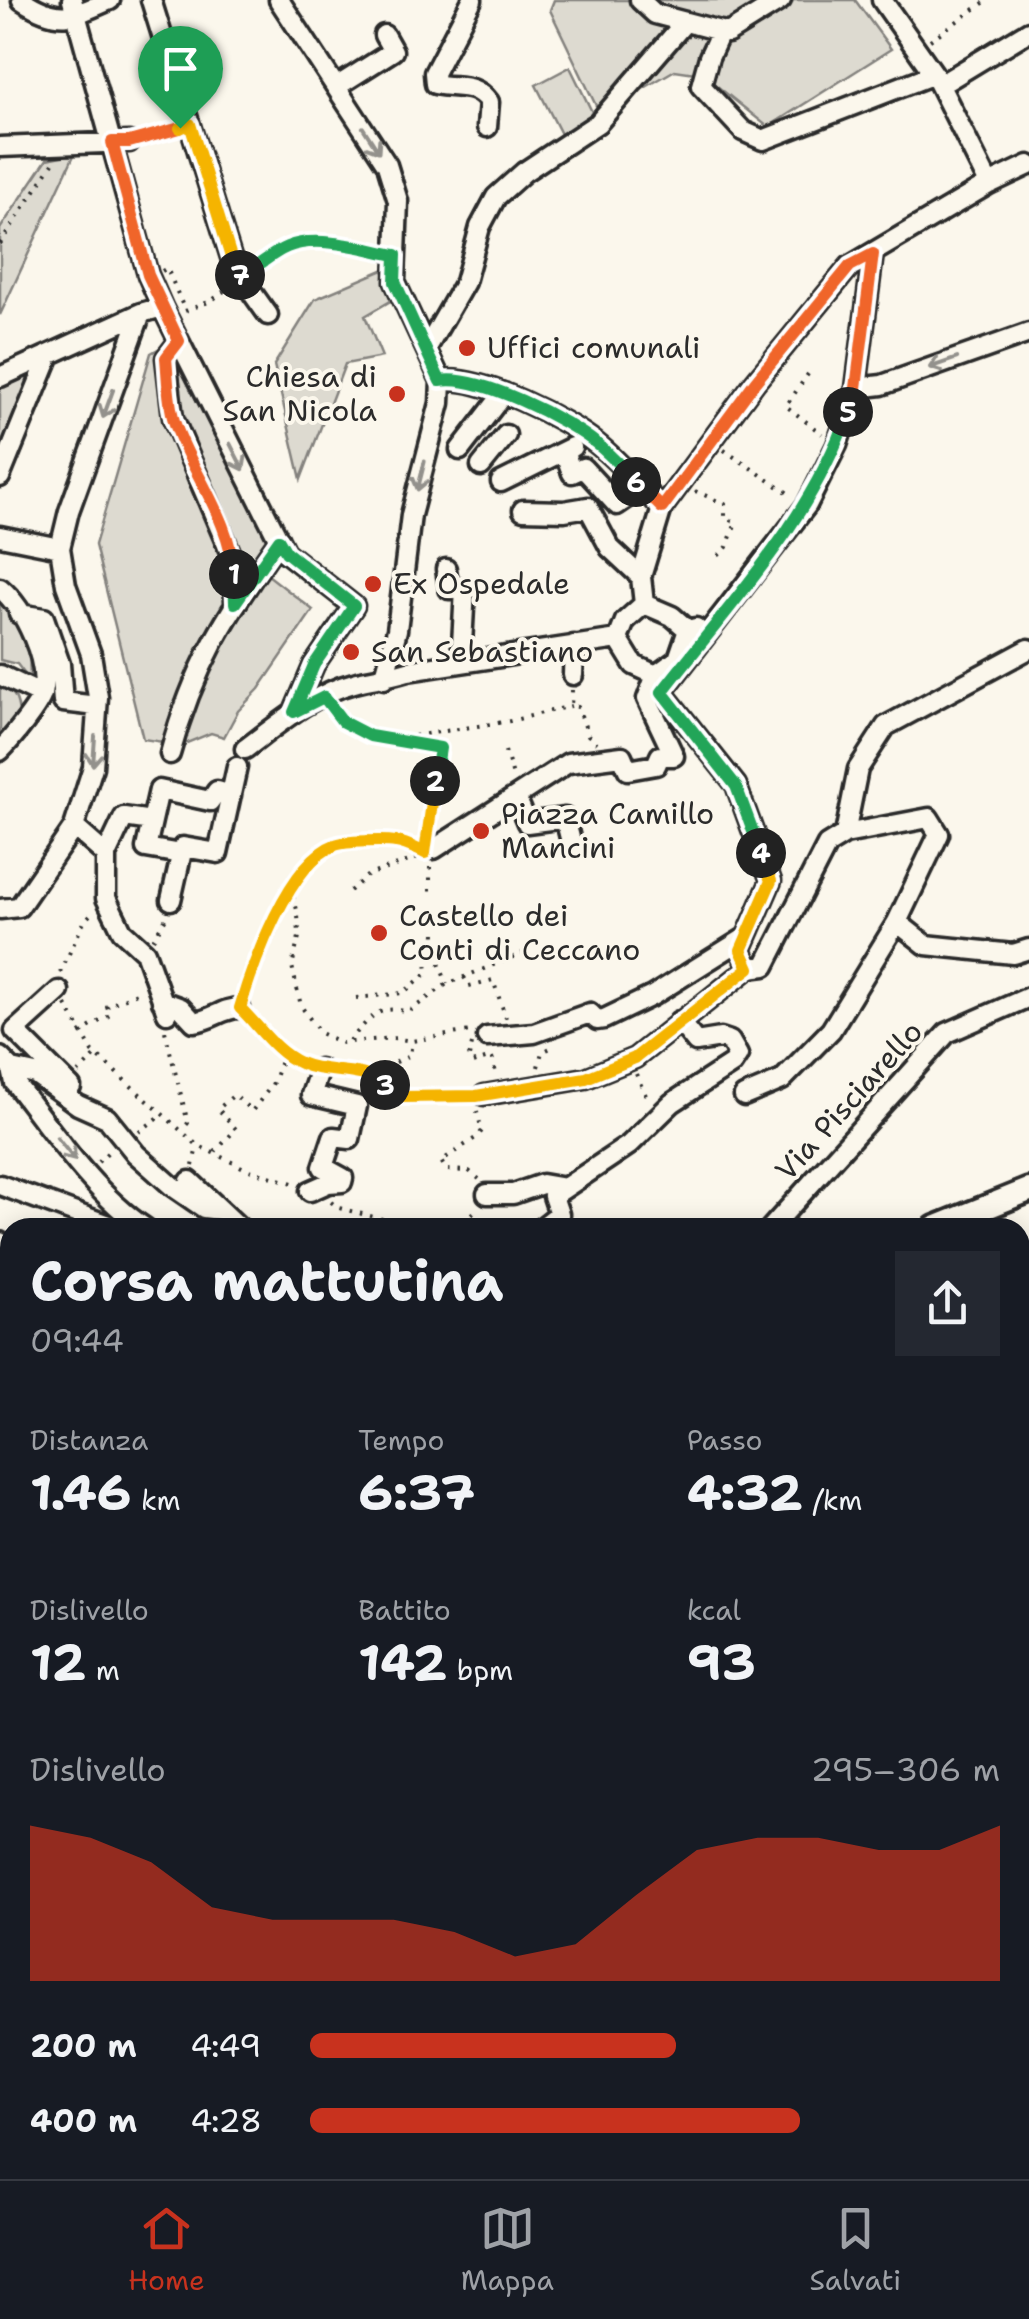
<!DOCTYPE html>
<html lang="it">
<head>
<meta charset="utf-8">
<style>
  body { margin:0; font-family:"Shantell Sans",sans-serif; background:#242831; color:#f1f3f6; height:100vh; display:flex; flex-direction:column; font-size:38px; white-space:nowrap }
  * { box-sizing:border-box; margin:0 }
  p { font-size:32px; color:#9ea1a6 }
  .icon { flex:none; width:55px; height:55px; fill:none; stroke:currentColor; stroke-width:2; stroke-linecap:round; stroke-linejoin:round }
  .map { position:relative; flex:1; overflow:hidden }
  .panel { position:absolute; left:0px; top:1218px; width:1030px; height:962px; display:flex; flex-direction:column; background:#171b24; border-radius:30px 30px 0 0; box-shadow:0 5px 25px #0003 }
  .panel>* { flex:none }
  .pin { position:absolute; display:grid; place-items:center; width:85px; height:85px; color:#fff; margin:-102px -42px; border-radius:50% 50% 50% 0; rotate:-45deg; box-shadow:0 0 10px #0007 }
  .pin .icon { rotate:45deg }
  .km { position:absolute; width:50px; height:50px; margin:-25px; border-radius:50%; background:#222; color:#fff; font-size:28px; line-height:50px; text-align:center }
  .round { display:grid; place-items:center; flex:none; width:105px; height:105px; border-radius:0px; background:#242831 }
  .summary { display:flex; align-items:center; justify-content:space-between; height:170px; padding:0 30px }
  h1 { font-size:55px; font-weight:700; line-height:75px }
  .metrics { display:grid; grid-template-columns:repeat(3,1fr); gap:15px; height:170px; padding:10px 30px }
  .metrics div { display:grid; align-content:center }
  .metrics b { font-size:50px; font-weight:700 }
  .metrics small { font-size:28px; font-weight:400 }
  .metrics p { font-size:28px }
  .chart { height:280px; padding:20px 30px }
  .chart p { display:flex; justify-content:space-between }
  .chart svg { width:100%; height:180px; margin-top:10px; fill:#c8321e; opacity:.7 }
  ul { padding:0 30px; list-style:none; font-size:32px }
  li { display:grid; grid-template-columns:160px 120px 1fr; align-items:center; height:75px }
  li i { height:25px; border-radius:12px; background:#c8321e }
  .dock { display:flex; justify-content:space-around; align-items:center; height:140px; border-top:2px solid #363941; background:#171b24; font-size:28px; color:#9ea1a6 }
  .dock a { display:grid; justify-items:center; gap:5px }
  .dock .active { color:#c8321e }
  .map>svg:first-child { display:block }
</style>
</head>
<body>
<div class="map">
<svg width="1029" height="2179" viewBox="0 0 1029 2179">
  <rect width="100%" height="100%" fill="#fbf7ec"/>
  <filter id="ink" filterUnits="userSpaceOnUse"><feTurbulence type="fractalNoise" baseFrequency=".01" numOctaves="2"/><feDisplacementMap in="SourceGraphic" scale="20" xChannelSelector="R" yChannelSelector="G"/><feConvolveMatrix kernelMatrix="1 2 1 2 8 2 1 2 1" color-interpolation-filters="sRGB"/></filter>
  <g filter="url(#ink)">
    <path fill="#ebe8de" d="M1029,1493V1872L1020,1876V1498Z"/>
    <path fill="#dddad0" stroke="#84827e" stroke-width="2.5" d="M554,0H855L891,49L768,127L702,74L675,70L600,114L550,10Z
      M570,67L595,118L562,136L536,85Z
      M75,153L0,315V229L47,159Z
      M383,270L394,299L365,316L382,357L345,364L301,479L274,365L315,299Z
      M167,344L279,558L268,575L313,610L259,689L238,711L224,737L211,733L182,745L143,739L95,545L151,353Z
      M23,378H36L0,461V388Z
      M0,600L29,642L30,681L17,664L0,660Z
      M0,685C15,691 18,700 19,714L0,739Z"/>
    <path fill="#b1afa7" stroke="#7b7a75" stroke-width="2.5" d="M1029,1370V1463L1020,1468V1375Z
      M0,1583L10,1585V1666L0,1664Z"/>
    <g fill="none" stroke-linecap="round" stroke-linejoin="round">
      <g stroke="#2b2b2b" stroke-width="25">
        <path id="minor" d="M22,0C58,24 72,17 110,0
          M151,0L234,267L268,315
          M279,0L387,165L398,201L395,282L441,381L440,403L411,515L397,630L384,679
          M472,0L434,73L435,84C457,89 475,82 489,102L487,127
          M640,0L655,14L728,33L781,0
          M882,0L934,74L989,184
          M721,31L709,57L701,86L743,131L763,140L934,74
          M940,85L1029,31
          M336,87L393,51L384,35
          M0,147L129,142
          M873,254L856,388L837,445L807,505L662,692L736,785L771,881L741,950L749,968L765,966L827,845L845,834L929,818L939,834L897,922L926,945L1013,954L1029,949
          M162,307L285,552L354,606L314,665L294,712
          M179,341L166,358L173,418L233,559L235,603
          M427,348L465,282L480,227L496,197L524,172L598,123L685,22
          M0,377L141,313L162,307L148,275L72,0
          M441,381C478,374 566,419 596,443C620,462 640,486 662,508
          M856,388L882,385L1029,333
          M460,450L504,393
          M564,451L572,473L583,468L617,505L642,488
          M481,466L506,435
          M0,477L49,357
          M501,482L572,447
          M523,510L564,511L588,507L610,548L641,577
          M0,536L60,548
          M446,569L449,589H465L461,663
          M0,588C24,608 50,661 42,694C39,706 10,741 0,751
          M644,604L641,577L662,508L755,382L850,266L989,184L1029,165
          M644,604L672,616L688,630L696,628
          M19,614L44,618L60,664L63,702L97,706
          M618,639L634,665L656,675L678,659L688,630
          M618,639L625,621L644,604
          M0,675L42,695
          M573,675L574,645
          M245,749C277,725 314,693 354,683C372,678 390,677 408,671L618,639
          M170,754C194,665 227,614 279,540
          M516,797L527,823L565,818L572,846
          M152,821L146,848L181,854
          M74,827L106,855V898L122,931L145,952L167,1013
          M845,834L858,769L886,726L1029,649
          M434,849L568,763L622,756L628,770L656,765L660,756H674L647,699L656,675
          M106,855L124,817L152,821L159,790L210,801L217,791L231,795
          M171,900L183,847L218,853L237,767
          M0,909L19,907L74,827L93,767L98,697L91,654L66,585L60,548L69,511L141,313
          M59,991L15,1031L71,1087
          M162,1001L181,1008L194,1022C213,1020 222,1008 240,1008
          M487,1037L534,1033L590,1013L597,1020L604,1019L652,996L746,937
          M0,1057L12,1069L15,1083C52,1131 94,1194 145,1228
          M12,1069L35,1074L78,1105L107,1118L136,1154L172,1186L204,1208L220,1210
          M484,1095L586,1078L635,1058L749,968
          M744,1096L782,1080L831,1030L897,922
          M190,1181L240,1228
          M0,1185L116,1228
          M310,1191L328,1183L342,1182L343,1178L323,1167L333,1137L350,1139L357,1106L311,1095L320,1069
          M487,1194H513L542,1184L565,1188
          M541,1228L559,1214L553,1196L629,1145L672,1103L732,1064L738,1055L730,1041L721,1038L696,1042L679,1021
          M771,1228L947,1033L1029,997
          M0,1242L10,1250
          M0,1558L10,1559
          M0,1698L10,1700
          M0,1785L10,1783
          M1020,1898L1029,1894
          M0,2173L11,2170
          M591,2179L647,2170
          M706,2179L726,2170
          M740,2179L743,2170"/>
      </g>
      <g stroke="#2b2b2b" stroke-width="30">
        <path id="major" d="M935,1228L1029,1190
          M0,1347L10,1351
          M1020,2064L1029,2061"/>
      </g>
      <path stroke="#2b2b2b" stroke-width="4" stroke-dasharray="2.5 8" stroke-linecap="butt" d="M930,40L985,2
        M143,138L173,130
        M0,244L53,163
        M255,267C303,235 324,240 378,251
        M162,271L167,268L185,311L211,301L228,288
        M808,374L786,406L822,434
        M724,450L791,495
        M695,491L725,504V518L736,522L727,547L714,560
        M572,690L571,706L578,707L588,735L597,743
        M333,709C359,742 401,741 439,748L428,834
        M394,739L510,721L571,706
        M505,751L514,779
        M430,867V897
        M291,886L298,914L299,937L292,966L301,1006L320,1033L342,1043L393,1038L412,1041L470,1031
        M350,891L368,875L418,858
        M435,933L434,950L447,984
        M153,939L166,918
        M60,973L85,920L94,911
        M464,977L469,986L493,980L506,1018
        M245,991C258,948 290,865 333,845C353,836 398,842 418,850
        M356,998L403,993L427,973L426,960L434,950
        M66,1005L93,1052L197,1145L246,1169L296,1184
        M252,1020L284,1053L305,1064
        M165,1031L188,1123L182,1130
        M80,1033L110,1015L107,1006L139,992
        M349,1041C369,1020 377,1003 408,1012L447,984L530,950
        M472,1044L469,1057L472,1063L492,1057L497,1077
        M538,1067L542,1052L555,1046
        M334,1070L367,1075L402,1097L467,1096
        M78,1073L96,1055
        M636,1074L649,1102
        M367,1075L410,1056L412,1041
        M477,1111L482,1131L477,1137L441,1161L446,1170L469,1171L479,1179
        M139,1132L163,1114
        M215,1152L236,1129L218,1109L234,1095L252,1111L272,1085L284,1053
        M98,1162L112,1148
        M193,1166L197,1146
        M331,1202L339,1208L417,1228
        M456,1228L479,1208"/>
      <use href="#minor" stroke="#fbf7ec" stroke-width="18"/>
      <use href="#major" stroke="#fbf7ec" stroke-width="22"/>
      <g stroke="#2b2b2b" stroke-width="9">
        <path id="rail" d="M1020,1936L1029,1932
          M329,2179L361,2170
          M367,2179L400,2170"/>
      </g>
      <use href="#rail" stroke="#fbf7ec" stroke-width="5" stroke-dasharray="15" stroke-linecap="butt"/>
    </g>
    <defs><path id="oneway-shaft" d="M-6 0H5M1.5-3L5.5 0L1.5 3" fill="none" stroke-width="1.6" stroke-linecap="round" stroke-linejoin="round" transform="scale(2.5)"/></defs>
    <g stroke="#93918c">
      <use href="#oneway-shaft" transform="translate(371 140) rotate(57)"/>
      <use href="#oneway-shaft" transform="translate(943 363) rotate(161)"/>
      <use href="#oneway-shaft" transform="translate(108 404) rotate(110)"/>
      <use href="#oneway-shaft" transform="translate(237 457) rotate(63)"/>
      <use href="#oneway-shaft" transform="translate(421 476) rotate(104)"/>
      <use href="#oneway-shaft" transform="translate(94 751) rotate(94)"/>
      <use href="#oneway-shaft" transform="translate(66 1149) rotate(51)"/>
    </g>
  </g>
  <g fill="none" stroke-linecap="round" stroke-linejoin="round" filter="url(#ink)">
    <g stroke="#fff" stroke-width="20">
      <path id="split-1" d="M180,128L129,142H112L148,275L179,341L166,358C168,378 168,402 174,421C191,472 231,520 234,574"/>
    </g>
    <g stroke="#fff" stroke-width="20">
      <path id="split-2" d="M234,574L235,603L279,540L286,552L354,606L314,665L294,712L324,697L343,722L370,736L440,748L435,781"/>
    </g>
    <g stroke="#fff" stroke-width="20">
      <path id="split-3" d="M385,1085C360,1066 327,1075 300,1063C275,1052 259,1026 240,1008C253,964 289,862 335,845C345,841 385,840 396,842C406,843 416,849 425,853L435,781"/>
    </g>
    <g stroke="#fff" stroke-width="20">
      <path id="split-4" d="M385,1085L402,1097L476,1096L586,1078L635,1058L749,968L741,950L771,881L761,853"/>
    </g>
    <g stroke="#fff" stroke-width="20">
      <path id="split-5" d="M761,853L736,786L662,692C730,604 812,519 848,412"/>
    </g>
    <g stroke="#fff" stroke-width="20">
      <path id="split-6" d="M636,482L662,508L755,382L850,266L873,254L856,388L848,412"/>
    </g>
    <g stroke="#fff" stroke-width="20">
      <path id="split-7" d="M240,275C255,270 270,254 287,247C318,234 364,249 396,255L395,282L440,381C478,374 567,419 597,444C611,455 623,469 636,482"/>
    </g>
    <g stroke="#fff" stroke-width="20">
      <path id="split-8" d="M180,128L190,124L234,267L240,275"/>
    </g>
    <use href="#split-1" stroke="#f0652b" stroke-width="12"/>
    <use href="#split-2" stroke="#22a559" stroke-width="12"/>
    <use href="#split-3" stroke="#f5b400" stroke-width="12"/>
    <use href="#split-4" stroke="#f5b400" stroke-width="12"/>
    <use href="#split-5" stroke="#22a559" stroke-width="12"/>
    <use href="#split-6" stroke="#f0652b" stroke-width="12"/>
    <use href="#split-7" stroke="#22a559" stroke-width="12"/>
    <use href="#split-8" stroke="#f5b400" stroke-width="12"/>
  </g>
  <g fill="#c8321e" stroke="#fbf7ec" stroke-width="4">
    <circle cx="467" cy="348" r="10"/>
    <circle cx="397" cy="394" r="10"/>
    <circle cx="373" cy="584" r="10"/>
    <circle cx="351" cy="652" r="10"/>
    <circle cx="481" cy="831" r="10"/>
    <circle cx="379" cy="933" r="10"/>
  </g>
  <g text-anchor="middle" stroke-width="8" stroke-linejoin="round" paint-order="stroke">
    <g font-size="30" fill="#2b2b2b" stroke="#fbf7ec" text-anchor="start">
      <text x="487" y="358">Uffici comunali</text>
      <text x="377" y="387" text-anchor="end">Chiesa di<tspan x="377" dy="34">San Nicola</tspan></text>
      <text x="393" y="594">Ex Ospedale</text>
      <text x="371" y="662">San Sebastiano</text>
      <text x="501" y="824">Piazza Camillo<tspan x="501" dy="34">Mancini</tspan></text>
      <text x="399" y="926">Castello dei<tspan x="399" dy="34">Conti di Ceccano</tspan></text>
    </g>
    <g font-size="30" fill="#2b2b2b" stroke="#fbf7ec">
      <text transform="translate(849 1101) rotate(-48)" y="10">Via Pisciarello</text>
    </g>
  </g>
</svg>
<div class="pin" style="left:180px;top:128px;background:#1e9e55"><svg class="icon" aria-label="arrive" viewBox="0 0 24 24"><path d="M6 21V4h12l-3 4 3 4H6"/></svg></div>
<b class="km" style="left:234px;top:574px">1</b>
<b class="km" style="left:435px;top:781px">2</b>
<b class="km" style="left:385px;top:1085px">3</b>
<b class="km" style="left:761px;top:853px">4</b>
<b class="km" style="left:848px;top:412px">5</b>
<b class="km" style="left:636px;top:482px">6</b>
<b class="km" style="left:240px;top:275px">7</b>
<section class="panel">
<div class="summary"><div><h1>Corsa mattutina</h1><p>09:44</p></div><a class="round"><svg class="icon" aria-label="share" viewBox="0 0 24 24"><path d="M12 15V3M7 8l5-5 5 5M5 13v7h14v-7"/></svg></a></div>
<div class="metrics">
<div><p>Distanza</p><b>1.46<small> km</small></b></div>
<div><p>Tempo</p><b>6:37</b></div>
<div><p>Passo</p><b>4:32<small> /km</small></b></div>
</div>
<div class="metrics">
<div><p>Dislivello</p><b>12<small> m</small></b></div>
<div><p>Battito</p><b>142<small> bpm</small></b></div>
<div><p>kcal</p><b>93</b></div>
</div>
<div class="chart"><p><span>Dislivello</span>295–306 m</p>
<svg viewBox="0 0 160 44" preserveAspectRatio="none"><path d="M0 44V6L10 9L20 15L30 26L40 29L50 29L60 29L70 32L80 38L90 35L100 23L110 12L120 9L130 9L140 12L150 12L160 6V44z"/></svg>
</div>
<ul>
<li><b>200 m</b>4:49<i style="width:53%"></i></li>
<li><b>400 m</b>4:28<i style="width:71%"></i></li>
</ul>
</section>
</div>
<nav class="dock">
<a class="active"><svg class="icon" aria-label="home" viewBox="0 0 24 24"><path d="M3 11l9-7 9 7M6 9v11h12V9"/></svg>Home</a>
<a><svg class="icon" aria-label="map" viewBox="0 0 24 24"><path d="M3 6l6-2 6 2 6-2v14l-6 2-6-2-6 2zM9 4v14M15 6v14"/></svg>Mappa</a>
<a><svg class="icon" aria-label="saved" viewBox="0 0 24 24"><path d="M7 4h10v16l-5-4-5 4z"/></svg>Salvati</a>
</nav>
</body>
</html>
